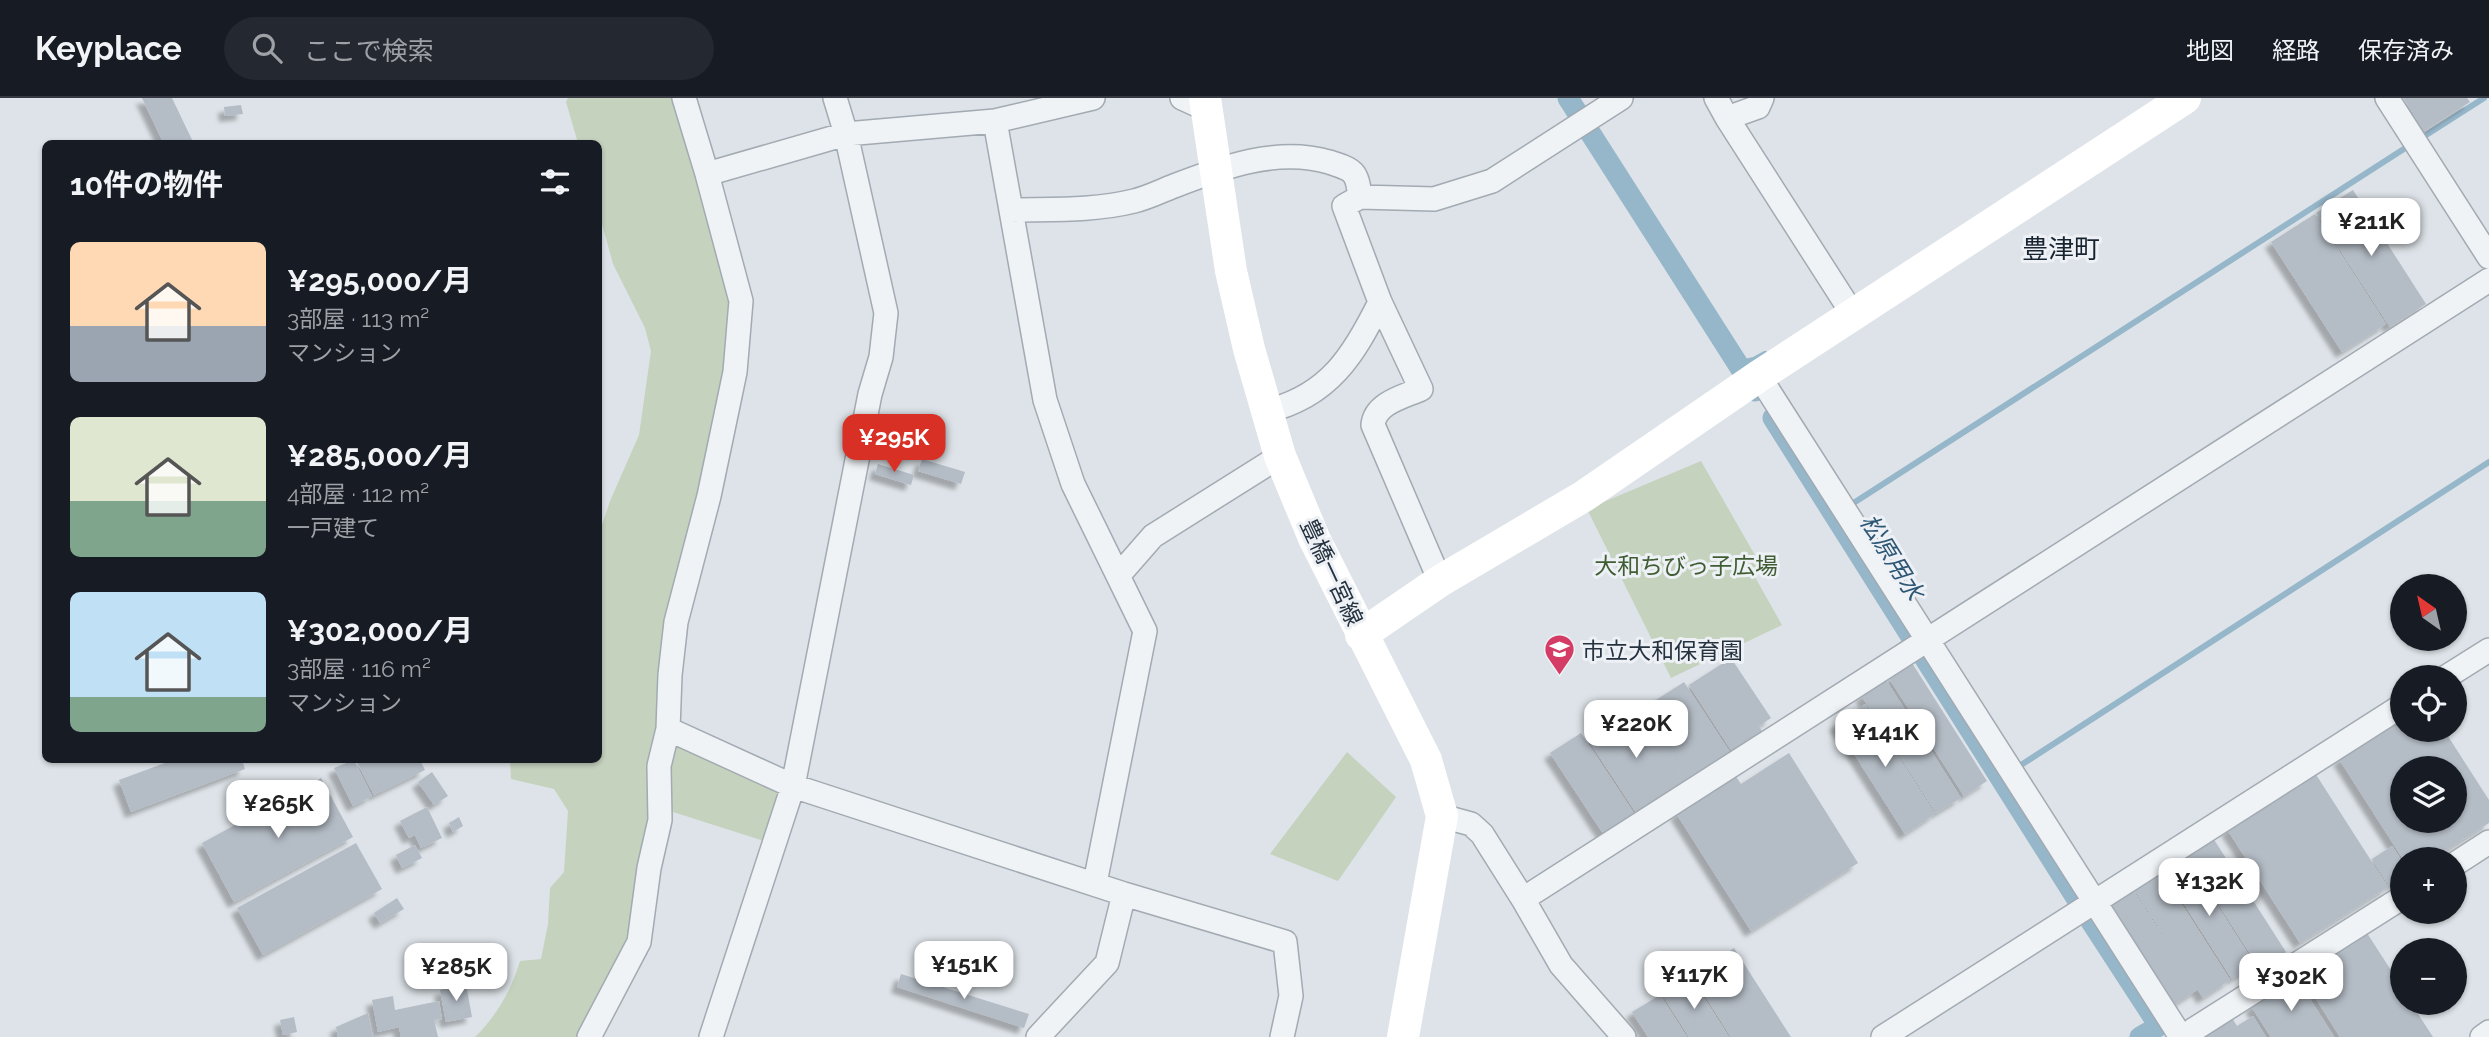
<!DOCTYPE html>
<html lang="ja">
<meta charset="utf-8">
<style>
:root{--surface:#171b24;--page:#242831;--text:#f1f3f6;--muted:#9ea1a6;--line:#363941;--accent:#d93025}
body{margin:0;font-family:Raleway,"Noto Sans JP",sans-serif;background:var(--page);color:var(--text);height:100vh;display:flex;flex-direction:column;font-size:26px;white-space:nowrap}
*{box-sizing:border-box;margin:0}
p{font-size:23px;color:var(--muted)}
.icon{flex:none;width:38px;height:38px;fill:none;stroke:currentColor;stroke-width:2;stroke-linecap:round;stroke-linejoin:round}
.map{position:relative;flex:1;overflow:hidden}
.details{position:absolute;left:42px;top:42px;width:560px;height:623px;display:flex;flex-direction:column;background:var(--surface);border-radius:10px;box-shadow:0 2px 5px #0004}
.details>*{flex:none}
.needle{width:46px;rotate:326deg}
.controls{position:absolute;left:2390px;top:476px;display:grid;gap:14px}
.controls a{display:grid;place-items:center;width:77px;height:77px;border-radius:50%;background:var(--surface);box-shadow:0 2px 5px #0004;font-size:35px}
.price{position:absolute;translate:-50% -60px;padding:0 16px;border-radius:14px;background:#fff;color:#222;font-size:23px;line-height:46px;filter:drop-shadow(0 2px 4px #0008)}
.price::after{content:'';position:absolute;left:50%;top:42px;width:21px;height:16px;margin-left:-10px;background:inherit;clip-path:polygon(0 0,100% 0,50% 100%)}
.price.selected{background:var(--accent);color:#fff}
ul{padding:0;list-style:none}
li{display:flex;align-items:center;gap:21px;height:175px;padding:0 28px}
li span{display:grid;place-items:center;flex:none;width:196px;height:140px;border-radius:10px;color:#555}
li>.icon{margin-inline-start:auto}
span .icon{width:84px;height:84px;fill:#fffc;stroke-width:1}
li b{font-size:30px}
h2{display:flex;justify-content:space-between;align-items:center;height:84px;padding:0 28px;font-size:30px}
header{display:flex;align-items:center;gap:42px;box-sizing:border-box;height:98px;padding:0 35px;background:var(--surface);border-bottom:2px solid var(--line)}
header strong{font-size:33px}
nav{display:flex;gap:38px;margin-inline-start:auto;font-size:24px}
.search{width:490px;height:63px;background:var(--page);display:flex;align-items:center;gap:18px;box-sizing:border-box;padding:0 24px;border-radius:38px;color:var(--muted);font-size:26px}
.map>svg:first-child{display:block}
.green{fill:#c5d2be}
.lines{fill:none;stroke-linecap:round;stroke-linejoin:round}
.stream{stroke:#96b6ca;stroke-width:6}
.canal{stroke:#96b6ca;stroke-width:21}
.building{fill:#b4bcc5;fill-rule:evenodd;filter:url(#shadow)}
.street-casing{stroke:#a2aab2;stroke-width:26}
.street{stroke:#f0f3f6;stroke-width:23}
.secondary{stroke:#fff;stroke-width:32}
.labels{text-anchor:middle;dominant-baseline:central;stroke-width:6;stroke-linejoin:round;paint-order:stroke}
.park-label{font-size:23px;fill:#3f5c32;stroke:#edf1f5}
.street-label{font-size:23px;fill:#26323f;stroke:#edf1f5}
.poi-label{font-size:23px;fill:#26323f;stroke:#edf1f5;text-anchor:start}
.water-label{font-size:24px;font-style:italic;fill:#2e5775;stroke:#edf1f5}
.quarter-label{font-size:26px;fill:#182330;stroke:#edf1f5}
</style>
<header>
<strong>Keyplace</strong>
<div class="search"><svg class="icon" aria-label="search" viewBox="0 0 24 24"><circle cx="10" cy="10" r="6"/><path d="M15 15l6 6"/></svg>ここで検索</div>
<nav><a>地図</a><a>経路</a><a>保存済み</a></nav>
</header>
<div class="map">
<svg width="2489" height="939" viewBox="0 0 2489 939">
<defs>
<filter id="shadow"><feDropShadow dx="-6" dy="6" stdDeviation="2" flood-color="#0004"/></filter>
</defs>
<rect width="100%" height="100%" fill="#dde3e8"/>
<path class="green" d="M568,0H675L732,195L729,272L653,702L634,827L624,853L580,939H475C496,919 512,891 520,863L541,861L548,826L550,790L564,774L568,713L554,691L511,681L510,662H598L599,436L610,403L639,337L651,253L645,230L613,166L599,115L598,46L578,45L566,4Z
M1701,363L1760,466L1751,472L1782,527L1671,580L1587,411Z
M675,647L782,694L767,744L670,713L666,662Z
M1347,654L1396,699L1338,783L1270,756Z"/>
<g class="lines">
<path class="stream" d="M2423,39L2484,0
M1736,266L1754,262L1765,256
M1852,406L2410,47
M2021,667L2489,364"/>
<path class="canal" d="M1568,0L1755,293
M1773,320L2090,822L2159,928L2140,939"/>
</g>
<path class="building" d="M142,0H172L194,46H164Z
M2403,0H2467L2470,4L2424,33Z
M241,7L243,16L225,18L224,9Z
M2353,92L2426,206L2390,229L2316,115Z
M2315,116L2386,226L2342,254L2271,144Z
M922,361L965,374L961,386L918,373Z
M878,366L914,377L911,387L875,376Z
M1731,560L1771,620L1759,628L1763,635L1733,655L1689,587Z
M1912,565L1987,683L1964,698L1889,580Z
M1886,582L1961,700L1936,715L1861,597Z
M1684,584L1731,656L1686,685L1639,613Z
M1865,606L1935,716L1905,736L1835,626Z
M1635,609L1685,685L1637,716L1587,640Z
M2403,620V632H2444L2489,702V725L2432,761H2403L2339,661ZM2403,670H2455V723H2403Z
M1581,635L1635,717L1604,737L1550,655Z
M1789,655L1858,765L1751,833L1676,715L1735,677L1741,686Z
M173,662H242L245,671L131,714L119,682Z
M354,662L372,698L353,708L334,670Z
M356,662H420L425,672L374,697Z
M432,674L448,698L434,707L418,684Z
M2315,675L2388,789L2300,845L2227,731Z
M321,680L353,739L234,804L202,745Z
M427,709L442,740L421,750L415,737L409,740L400,723Z
M459,719L463,728L453,734L449,725Z
M2213,740L2286,854L2260,871L2187,757Z
M356,745L382,791L263,857L237,810Z
M415,747L422,760L402,770L396,757Z
M2392,748L2403,765V779L2389,788L2372,761Z
M2186,758L2255,867L2232,881L2163,773Z
M2161,774L2230,882L2203,900L2134,791Z
M2133,792L2197,892L2175,906L2111,806Z
M397,800L404,811L380,825L374,815Z
M2367,835L2403,891V905H2411L2433,939H2340L2301,877Z
M1734,850L1791,939H1731L1692,877Z
M901,876L1029,916L1024,930L897,889Z
M1690,878L1729,939H1689L1662,896Z
M2296,879L2334,939H2271L2251,908Z
M466,886L472,919L446,924L440,892Z
M1660,897L1687,939H1648L1632,914Z
M393,898L395,912L439,903L442,921L434,922L438,939H401L399,929L378,934L372,902Z
M368,915L373,939H338L336,929Z
M2253,918L2266,939H2203L2232,920L2237,928Z
M294,919L297,934L283,937L280,922Z"/>
<g class="lines">
<defs>
<path id="street" d="M1182,0L1206,11
M1716,0L1727,20L1854,218
M2387,0L2489,159
M1727,20L1758,9L1762,0
M995,23L1045,302L1073,386L1145,533L1095,785
M707,76L846,36L995,23L1093,0
M1360,99L1344,108L1380,204L1421,291C1403,299 1375,305 1373,327L1440,483
M1011,112C1052,111 1094,113 1134,103C1147,100 1161,93 1174,88C1223,69 1277,49 1329,64C1354,72 1357,73 1360,99L1434,101L1492,83L1621,0
M1759,278L2181,939
M1267,313C1329,298 1354,257 1380,204
M1118,478L1153,438L1280,358
M2446,579L2489,552
M668,631L793,688L1124,796L1285,844L1291,898L1282,939
M1442,718L1471,726L1482,736L1523,801L1561,867L1624,939
M2455,766L2489,744
M1523,801L2489,182
M589,939L639,844L649,770L660,722L659,668L668,631L670,577L676,524L709,398L735,274L741,203L707,76L684,0
M711,939L793,688L870,296L881,259L886,215L846,36L835,0
M1038,939L1107,865L1124,796
M1883,939L2403,607
M2190,939L2193,932L2403,799
M2482,939L2489,934"/>
</defs>
<use href="#street" class="street-casing"/>
<use href="#street" class="street"/>
<path class="secondary" d="M1205,0L1231,173L1249,251L1280,358L1314,440L1426,662L1442,718L1403,939
M1361,537L1440,483L1584,398L1759,278L2185,0"/>
</g>
<defs>
<symbol id="school-pin" viewBox="-11 -11 22 30"><path d="M0 17L-7.5 6A9.5 9.5 0 1 1 7.5 6Z" fill="#d43b65" stroke="#edf1f5"/><path d="M0-5L7-2L0 1L-7-2ZM-4 1L0 2.5L4 1V4Q0 6-4 4Z" fill="#fff"/></symbol>
</defs>
<g fill-rule="evenodd">
<use href="#school-pin" x="1542" y="534" width="35" height="47"/>
</g>
<g class="labels">
<g class="park-label">
<text x="1686" y="467">大和ちびっ子広場</text>
</g>
<g class="street-label">
<text transform="translate(1332 474) rotate(65)">豊橋一宮線</text>
</g>
<g class="poi-label">
<text x="1582" y="552">市立大和保育園</text>
</g>
<g class="water-label">
<text transform="translate(1892 459) rotate(58)">松原用水</text>
</g>
<g class="quarter-label">
<text x="2061" y="151">豊津町</text>
</g>
</g>
</svg>
<div class="controls">
<a><svg class="needle" viewBox="-14 -14 28 28"><path d="M0-13l5 13h-10z" fill="#e53935"/><path d="M0 13l5-13h-10z" fill="#9ea1a6"/></svg></a>
<a><svg class="icon" aria-label="locate" viewBox="0 0 24 24"><circle cx="12" cy="12" r="6"/><path d="M12 2v4M12 18v4M2 12h4M18 12h4"/></svg></a>
<a><svg class="icon" aria-label="layers" viewBox="0 0 24 24"><path d="M12 4l9 5-9 5-9-5zM3 14l9 5 9-5"/></svg></a>
<a>+</a>
<a>−</a>
</div>
<b class="price" style="left:2371px;top:160px">¥211K</b>
<b class="price selected" style="left:894px;top:376px">¥295K</b>
<b class="price" style="left:1636px;top:662px">¥220K</b>
<b class="price" style="left:1885px;top:671px">¥141K</b>
<b class="price" style="left:278px;top:742px">¥265K</b>
<b class="price" style="left:2209px;top:820px">¥132K</b>
<b class="price" style="left:964px;top:903px">¥151K</b>
<b class="price" style="left:456px;top:905px">¥285K</b>
<b class="price" style="left:1694px;top:913px">¥117K</b>
<b class="price" style="left:2291px;top:915px">¥302K</b>
<section class="details">
<h2>10件の物件<svg class="icon" aria-label="filters" viewBox="0 0 24 24"><path d="M4 7h16M4 17h16"/><circle cx="9" cy="7" r="2"/><circle cx="15" cy="17" r="2"/></svg></h2>
<ul>
<li><span style="background:linear-gradient(#ffd9b3 60%,#9aa5b1 0)"><svg class="icon" aria-label="home" viewBox="0 0 24 24"><path d="M3 11l9-7 9 7M6 9v11h12V9"/></svg></span><div><b>¥295,000/月</b><p>3部屋 · 113 m²</p><p>マンション</p></div></li>
<li><span style="background:linear-gradient(#dfe7d0 60%,#7fa58c 0)"><svg class="icon" aria-label="home" viewBox="0 0 24 24"><path d="M3 11l9-7 9 7M6 9v11h12V9"/></svg></span><div><b>¥285,000/月</b><p>4部屋 · 112 m²</p><p>一戸建て</p></div></li>
<li><span style="background:linear-gradient(#bfe0f5 75%,#7fa58c 0)"><svg class="icon" aria-label="home" viewBox="0 0 24 24"><path d="M3 11l9-7 9 7M6 9v11h12V9"/></svg></span><div><b>¥302,000/月</b><p>3部屋 · 116 m²</p><p>マンション</p></div></li>
</ul>
</section>
</div>
